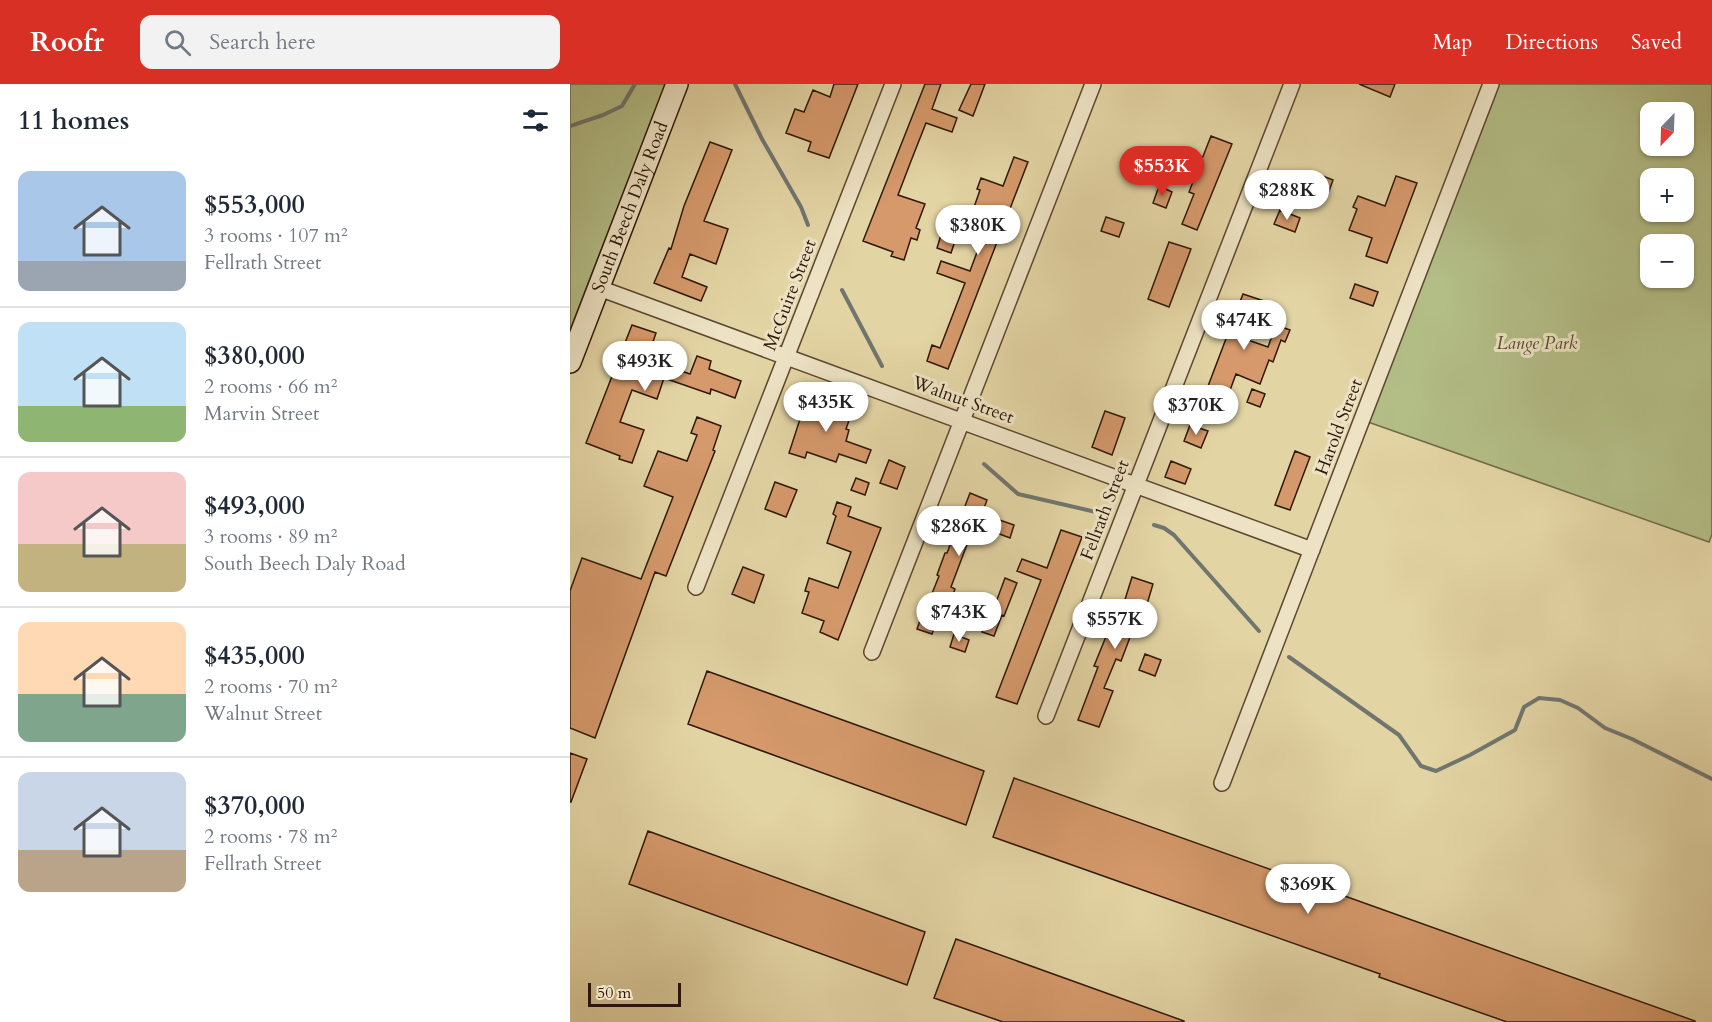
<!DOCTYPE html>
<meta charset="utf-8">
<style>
:root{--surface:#fff;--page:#f2f2f3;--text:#1f2937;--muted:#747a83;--line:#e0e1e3;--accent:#d93025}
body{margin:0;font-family:Cardo,serif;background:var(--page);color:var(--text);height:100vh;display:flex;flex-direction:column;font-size:22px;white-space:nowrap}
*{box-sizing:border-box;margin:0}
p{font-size:20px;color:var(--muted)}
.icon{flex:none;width:33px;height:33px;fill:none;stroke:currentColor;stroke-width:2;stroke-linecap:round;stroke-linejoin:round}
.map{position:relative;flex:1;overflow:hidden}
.drawer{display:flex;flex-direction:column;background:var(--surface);width:570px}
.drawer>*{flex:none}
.needle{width:39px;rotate:203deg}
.fabs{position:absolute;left:1070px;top:18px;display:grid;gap:12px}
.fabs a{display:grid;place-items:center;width:54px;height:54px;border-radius:12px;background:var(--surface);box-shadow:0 2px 4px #0004;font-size:30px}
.scale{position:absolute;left:18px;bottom:15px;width:93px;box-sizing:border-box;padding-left:6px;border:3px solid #2f180a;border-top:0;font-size:16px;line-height:21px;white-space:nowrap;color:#2f180a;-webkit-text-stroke:4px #ede3c4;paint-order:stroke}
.price{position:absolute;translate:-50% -51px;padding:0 14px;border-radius:21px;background:#fff;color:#222;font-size:20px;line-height:39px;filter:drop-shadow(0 2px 3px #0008)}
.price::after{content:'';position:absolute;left:50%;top:36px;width:18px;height:14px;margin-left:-9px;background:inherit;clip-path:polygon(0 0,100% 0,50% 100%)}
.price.on{background:var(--accent);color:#fff}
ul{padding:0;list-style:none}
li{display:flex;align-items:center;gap:18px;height:150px;padding:0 18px}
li+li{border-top:2px solid var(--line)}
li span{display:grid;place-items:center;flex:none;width:168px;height:120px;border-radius:12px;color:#555}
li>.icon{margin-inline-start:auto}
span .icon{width:72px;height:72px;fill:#fffc;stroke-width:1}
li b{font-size:26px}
h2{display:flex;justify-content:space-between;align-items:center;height:72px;padding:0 18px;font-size:26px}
header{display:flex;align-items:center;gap:36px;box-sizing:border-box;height:84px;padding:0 30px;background:var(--accent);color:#fff}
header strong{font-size:28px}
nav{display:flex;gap:33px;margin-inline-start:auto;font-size:21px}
.search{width:420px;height:54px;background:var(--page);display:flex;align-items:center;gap:15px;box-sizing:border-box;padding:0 21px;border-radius:12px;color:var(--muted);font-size:22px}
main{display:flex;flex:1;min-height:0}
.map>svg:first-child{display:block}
.green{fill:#b3bd86;stroke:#716a48;stroke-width:1.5;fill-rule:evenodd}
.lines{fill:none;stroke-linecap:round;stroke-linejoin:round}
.stream{stroke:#70766f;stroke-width:4}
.building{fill:#d5996b;stroke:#2f180a;stroke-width:1.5}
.street-casing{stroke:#5c4730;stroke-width:18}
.secondary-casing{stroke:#2f180a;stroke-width:24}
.street{stroke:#ede3c4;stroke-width:15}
.secondary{stroke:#ede3c4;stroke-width:21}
.labels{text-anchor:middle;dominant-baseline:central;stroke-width:6;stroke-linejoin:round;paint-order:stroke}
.street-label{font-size:18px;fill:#2f180a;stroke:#ede3c4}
.park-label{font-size:18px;font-style:italic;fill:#574a2f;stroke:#ede3c4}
</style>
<header>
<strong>Roofr</strong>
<div class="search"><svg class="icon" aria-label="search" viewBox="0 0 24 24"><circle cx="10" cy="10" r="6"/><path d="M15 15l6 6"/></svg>Search here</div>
<nav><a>Map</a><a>Directions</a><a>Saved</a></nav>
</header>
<main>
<section class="drawer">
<h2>11 homes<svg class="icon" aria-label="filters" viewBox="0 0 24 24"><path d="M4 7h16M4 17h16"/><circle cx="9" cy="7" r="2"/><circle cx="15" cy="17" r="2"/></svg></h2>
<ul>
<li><span style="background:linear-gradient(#a9c7e8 75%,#9aa5b1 0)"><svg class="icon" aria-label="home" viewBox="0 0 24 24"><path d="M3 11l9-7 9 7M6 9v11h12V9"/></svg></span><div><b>$553,000</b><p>3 rooms · 107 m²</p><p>Fellrath Street</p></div></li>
<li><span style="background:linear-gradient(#bfe0f5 70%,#8fb573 0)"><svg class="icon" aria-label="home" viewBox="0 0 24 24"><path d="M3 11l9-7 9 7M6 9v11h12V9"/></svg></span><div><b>$380,000</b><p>2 rooms · 66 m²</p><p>Marvin Street</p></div></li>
<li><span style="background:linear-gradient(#f6c9c9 60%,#c2b280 0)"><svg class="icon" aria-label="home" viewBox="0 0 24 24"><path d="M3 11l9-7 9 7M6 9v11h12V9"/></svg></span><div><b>$493,000</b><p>3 rooms · 89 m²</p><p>South Beech Daly Road</p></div></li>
<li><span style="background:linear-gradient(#ffd9b3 60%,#7fa58c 0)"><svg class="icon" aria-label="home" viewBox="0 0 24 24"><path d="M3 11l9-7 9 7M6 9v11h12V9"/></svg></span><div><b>$435,000</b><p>2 rooms · 70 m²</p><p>Walnut Street</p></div></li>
<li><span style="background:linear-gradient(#c9d6e8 65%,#b9a48a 0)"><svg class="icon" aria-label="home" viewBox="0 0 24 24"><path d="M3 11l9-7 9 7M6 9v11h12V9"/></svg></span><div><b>$370,000</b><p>2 rooms · 78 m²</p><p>Fellrath Street</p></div></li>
</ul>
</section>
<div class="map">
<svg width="1142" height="938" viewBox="0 0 1142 938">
<rect width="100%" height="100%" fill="#e3d4a4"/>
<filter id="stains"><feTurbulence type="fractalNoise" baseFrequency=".00333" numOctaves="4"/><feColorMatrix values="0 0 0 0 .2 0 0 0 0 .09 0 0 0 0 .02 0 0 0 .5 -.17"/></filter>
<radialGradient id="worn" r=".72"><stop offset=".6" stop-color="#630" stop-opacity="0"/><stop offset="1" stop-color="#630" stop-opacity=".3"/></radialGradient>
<path class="green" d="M0,0H96L0,246Z
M926,0H1142V450L1139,458L798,338ZM1080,28H1113V62H1080ZM1080,94H1113V128H1080ZM1080,160H1113V194H1080Z"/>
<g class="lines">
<path class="stream" d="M165,0L192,55L231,123L238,141
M0,42L33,31L52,22L65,0
M272,206L312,282
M414,380L448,410L526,428
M584,441L594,444L604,451L689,547
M719,573L829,651L851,682L866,687L900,671L945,646L954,623L969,614L990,616L1008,624L1035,644L1062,655L1142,695"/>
</g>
<path class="building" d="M264,0H288L259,74L238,67L241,58L216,49L225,25L234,28L243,6L260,13Z
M355,0H371L362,25L387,34L382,48L356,39L341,77L328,111L355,120L346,144L350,146L347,156L341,154L334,176L321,172L323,168L293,157Z
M401,0H415L403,32L389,26Z
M789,0H825L820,13Z
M641,52L662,60L627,146L612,140L624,110L619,108Z
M140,58L162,66L134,137L158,145L146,180L120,170L112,193L137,203L131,217L84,199L99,164L101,165L114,122Z
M444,73L458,78L378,285L357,277L362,261L370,264L395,199L367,189L371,177L400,187L419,136L402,129L410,106L407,105L411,94L433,102Z
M750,91L763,96L758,110L745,105Z
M826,92L847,99L817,179L796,172L802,154L779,146L787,125L783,123L788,112L815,122Z
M589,102L602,108L596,124L583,119Z
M710,126L730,134L725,148L704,140Z
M382,132L395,137L391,149L388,148L381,169L367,164L371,151L374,152Z
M536,133L554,139L549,153L531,147Z
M599,158L621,165L599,223L578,215Z
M785,200L808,208L803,222L780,214Z
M673,210L694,217L678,256L698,263L706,241L720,246L715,258L711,256L703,278L699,276L690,300L666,290L656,317L635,310Z
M62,241L86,249L77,275L120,290L127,272L141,277L139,285L171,297L165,314L141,305L140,310L94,294L87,315L62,306L50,338L74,346L62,379L49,375L50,372L16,359Z
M682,305L695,310L690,323L677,318Z
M241,312L282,328L276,345L279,346L276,357L301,366L296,379L269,370L266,378L237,368L235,374L219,369L231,332L233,333Z
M535,327L555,334L542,371L522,363Z
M127,333L151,342L143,366L145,367L96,492L85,488L25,654L0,644V507L12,474L71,495L103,413L74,402L88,367L117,377L127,351L121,349Z
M620,341L638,347L631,364L614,357Z
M725,367L740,373L720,426L705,421Z
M319,376L335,383L327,405L310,399Z
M601,377L621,385L615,400L595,393Z
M286,394L299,399L295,411L281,406Z
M205,398L227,406L216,433L195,425Z
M400,409L417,416L412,430L444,441L440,454L411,443L404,460L398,458L381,503L385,505L378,524L372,522L362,550L347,545L359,511L361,512L369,492L367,491L375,469H377Z
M267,418L281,423L278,432L311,444L268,556L250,548L254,537L232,529L239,508L235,507L239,494L268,504L281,468L257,459L266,432L263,430Z
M491,446L512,453L447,620L426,613L471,496L447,487L452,475L477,484Z
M173,483L194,491L184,519L162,510Z
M562,493L583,500L572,537L567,535L551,577L546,575L534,604L543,607L529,643L508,636L528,583L524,582L544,533L549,535Z
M435,494L447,499L434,532L432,531L424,552L412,548L416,536L419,537Z
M384,550L399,556L395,568L380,563Z
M575,570L591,576L585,592L569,586Z
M137,587L414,687L396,741L118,640Z
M0,669L17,675L1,718H0Z
M444,694L1125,937V938H937L809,893L810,890L423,753Z
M78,747L355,848L337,901L59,800Z
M386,855L614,937V938H433L364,914Z"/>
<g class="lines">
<defs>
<path id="street" d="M29,204L742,466
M126,503L323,0
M302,568L523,0
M476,632L722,0
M652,699L921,0"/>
<g id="secondary">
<path id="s1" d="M0,278L107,0"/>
</g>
</defs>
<use href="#street" class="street-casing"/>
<use href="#secondary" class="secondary-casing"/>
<use href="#street" class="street"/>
<use href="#secondary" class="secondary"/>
</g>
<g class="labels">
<g class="street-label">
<text stroke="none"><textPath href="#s1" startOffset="166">South Beech Daly Road</textPath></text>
<text transform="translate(220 211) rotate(-69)">McGuire Street</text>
<text transform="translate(393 316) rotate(20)">Walnut Street</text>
<text transform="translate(769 343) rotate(-69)">Harold Street</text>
<text transform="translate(535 426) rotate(-69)">Fellrath Street</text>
</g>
<g class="park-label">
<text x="967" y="259">Lange Park</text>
</g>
</g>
<rect width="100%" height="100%" filter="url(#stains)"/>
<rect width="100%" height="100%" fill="url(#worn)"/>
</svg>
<div class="fabs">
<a><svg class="needle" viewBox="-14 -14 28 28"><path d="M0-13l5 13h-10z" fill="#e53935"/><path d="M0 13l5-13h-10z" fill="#747a83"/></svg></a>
<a>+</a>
<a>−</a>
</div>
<div class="scale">50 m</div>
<b class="price on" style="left:592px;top:113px">$553K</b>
<b class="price" style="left:717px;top:137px">$288K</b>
<b class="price" style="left:408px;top:172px">$380K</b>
<b class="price" style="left:674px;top:267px">$474K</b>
<b class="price" style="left:75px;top:308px">$493K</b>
<b class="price" style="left:256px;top:349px">$435K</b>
<b class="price" style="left:626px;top:352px">$370K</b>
<b class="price" style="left:389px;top:473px">$286K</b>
<b class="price" style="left:389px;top:559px">$743K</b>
<b class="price" style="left:545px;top:566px">$557K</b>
<b class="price" style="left:738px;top:831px">$369K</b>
</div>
</main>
